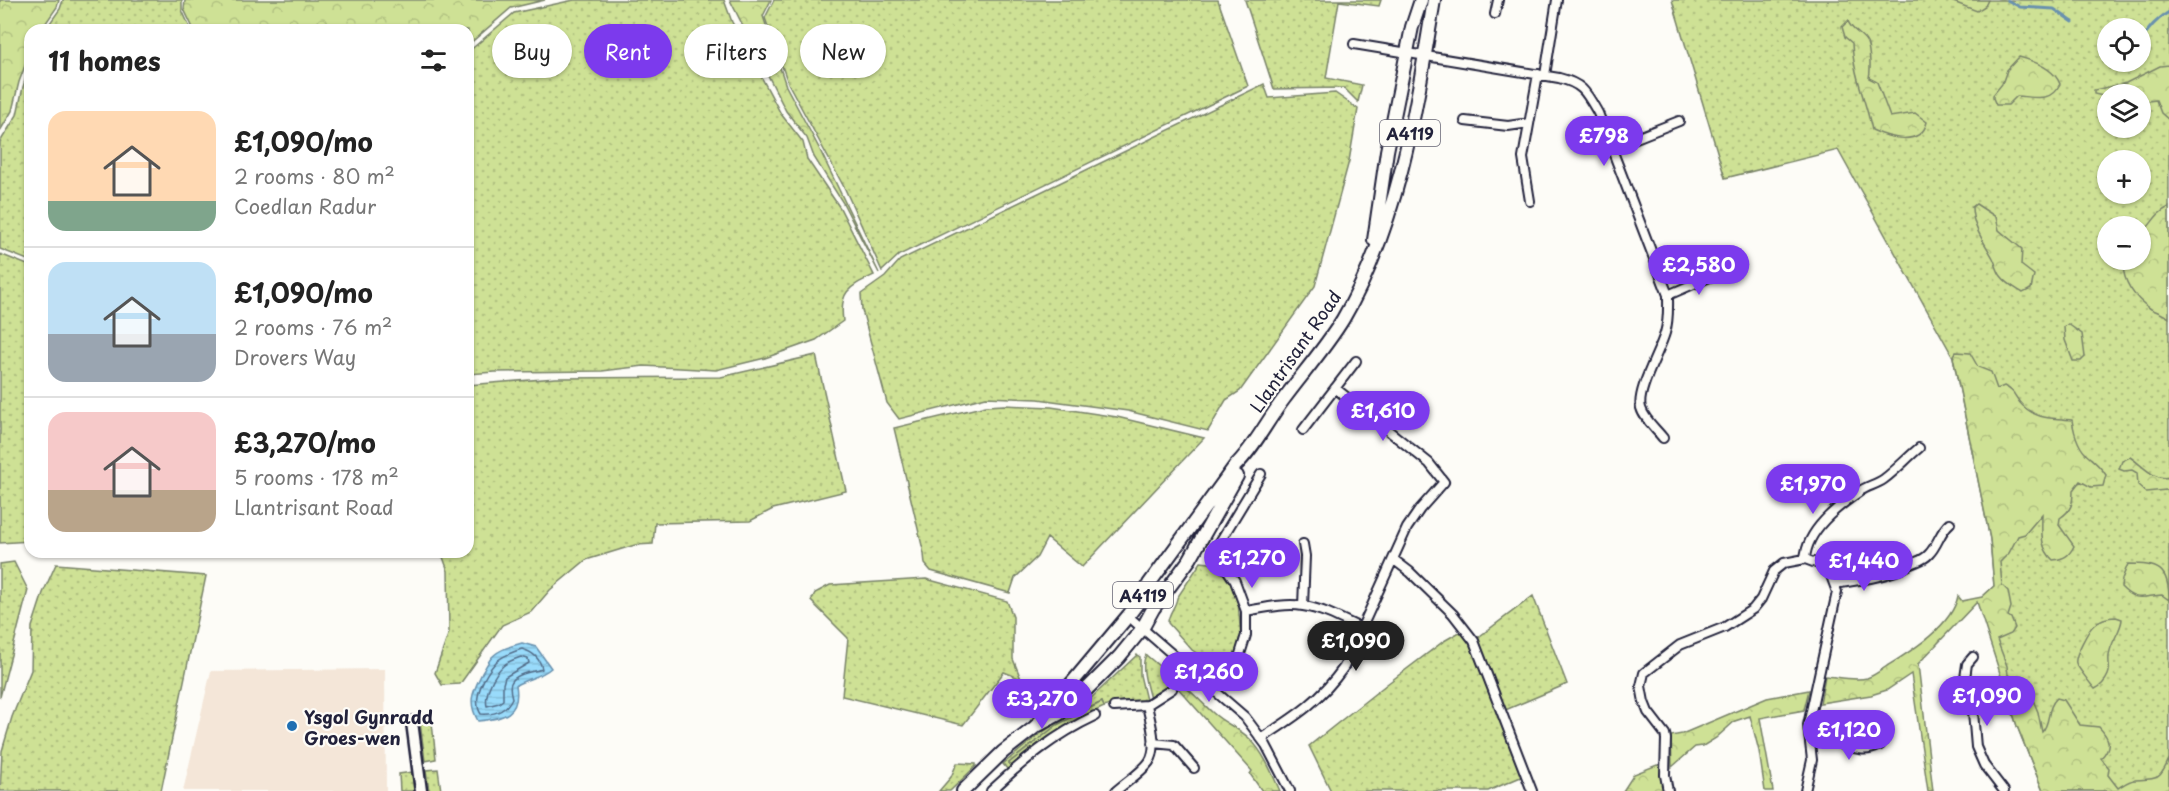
<!DOCTYPE html>
<meta charset="utf-8">
<style>
:root{--surface:#fff;--page:#f6f6f6;--text:#222;--muted:#767676;--line:#e0e0e0;--accent:#7c3aed}
body{margin:0;font-family:"Playpen Sans",sans-serif;background:var(--page);color:var(--text);height:100vh;display:flex;flex-direction:column;font-size:22px;white-space:nowrap}
*{box-sizing:border-box;margin:0}
p{font-size:20px;color:var(--muted)}
.icon{flex:none;width:33px;height:33px;fill:none;stroke:currentColor;stroke-width:2;stroke-linecap:round;stroke-linejoin:round}
.map{position:relative;flex:1;overflow:hidden}
.panel{position:absolute;left:24px;top:24px;width:450px;height:534px;display:flex;flex-direction:column;background:var(--surface);border-radius:18px;box-shadow:0 2px 4px #0004}
.panel>*{flex:none}
.guide{position:absolute;left:492px;top:24px;width:570px;height:54px;display:flex;gap:12px}
.controls{position:absolute;left:2097px;top:18px;display:grid;gap:12px}
.controls a{display:grid;place-items:center;width:54px;height:54px;border-radius:50%;background:var(--surface);box-shadow:0 2px 4px #0004;font-size:30px}
.price{position:absolute;translate:-50% -51px;padding:0 14px;border-radius:21px;background:var(--accent);color:#fff;font-size:20px;line-height:39px;filter:drop-shadow(0 2px 3px #0008)}
.price::after{content:'';position:absolute;left:50%;top:36px;width:18px;height:14px;margin-left:-9px;background:inherit;clip-path:polygon(0 0,100% 0,50% 100%)}
.price.current{background:#222;color:#fff}
ul{padding:0;list-style:none}
li{display:flex;align-items:center;gap:18px;height:150px;padding:0 24px}
li+li{border-top:2px solid var(--line)}
li span{display:grid;place-items:center;flex:none;width:168px;height:120px;border-radius:18px;color:#555}
li>.icon{margin-inline-start:auto}
span .icon{width:72px;height:72px;fill:#fffc;stroke-width:1}
li b{font-size:26px}
h2{display:flex;justify-content:space-between;align-items:center;height:72px;padding:0 24px;font-size:26px}
.pill{padding:0 21px;border-radius:27px;background:var(--surface);box-shadow:0 2px 4px #0004;font-size:21px;line-height:54px}
.pill.current{background:var(--accent);color:#fff}
.map>svg:first-child{display:block}
.built{fill:#f4e6d8}
.grass{fill:url(#grass-dots);stroke:#788268;stroke-width:1.5;fill-rule:evenodd}
.forest{fill:url(#forest-crowns);stroke:#788268;stroke-width:1.5}
.water{fill:url(#water-rules);stroke:#6991ae;stroke-width:1.5}
.lines{fill:none;stroke-linecap:round;stroke-linejoin:round}
.shore{stroke:#526c88;stroke-width:1.5}
.stream{stroke:#6991ae;stroke-width:3}
.street-casing{stroke:#22223b;stroke-width:12}
.secondary-casing{stroke:#22223b;stroke-width:15}
.primary-casing{stroke:#22223b;stroke-width:16}
.street{stroke:#fdfcf7;stroke-width:8}
.secondary{stroke:#fdfcf7;stroke-width:10}
.primary{stroke:#fdfcf7;stroke-width:12}
.poi-dot{fill:#1f6fb2;stroke:#fdfcf7;stroke-width:2}
.labels{text-anchor:middle;dominant-baseline:central;stroke-width:4.5;stroke-linejoin:round;paint-order:stroke}
.shield{fill:#fdfcf7;stroke:#646373;stroke-width:1.5}
.shield-label{font-size:16px;font-weight:bold;fill:#22223b}
.street-label{font-size:18px;fill:#22223b;stroke:#fdfcf7}
.poi-label{font-size:18px;font-weight:bold;fill:#22223b;stroke:#fdfcf7;text-anchor:start}
</style>
<div class="map">
<svg width="2169" height="791" viewBox="0 0 2169 791">
<defs>
<pattern id="grass-dots" width="8" height="8" patternUnits="userSpaceOnUse" patternTransform="scale(1.5)"><rect width="8" height="8" fill="#cee195"/><path d="M2 2h.1M6 6h.1" fill="none" stroke="#b1c181" stroke-width="1.8" stroke-linecap="round"/></pattern>
<pattern id="forest-crowns" width="20" height="18" patternUnits="userSpaceOnUse" patternTransform="scale(1.5)"><rect width="20" height="18" fill="#cee195"/><path d="M2 6a3 3 0 1 1 6 0M12 15a3 3 0 1 1 6 0" fill="none" stroke="#b1c181"/></pattern>
<pattern id="water-rules" width="6" height="5" patternUnits="userSpaceOnUse" patternTransform="scale(1.5)"><rect width="6" height="5" fill="#99dbfb"/><path d="M0 2.5h6" fill="none" stroke="#84bcd8"/></pattern>
</defs>
<rect width="100%" height="100%" fill="#fdfcf7"/>
<filter id="ink" filterUnits="userSpaceOnUse"><feTurbulence type="fractalNoise" baseFrequency=".0167" numOctaves="2"/><feDisplacementMap in="SourceGraphic" scale="12" xChannelSelector="R" yChannelSelector="G"/><feConvolveMatrix kernelMatrix="1 2 1 2 8 2 1 2 1" color-interpolation-filters="sRGB"/></filter>
<g filter="url(#ink)">
<path class="built" d="M385,669L386,791H183L211,671Z"/>
<path class="grass" d="M63,0H182V10L191,30H45L60,9Z
M574,0H724L732,22L781,114L803,142L807,159L840,208L874,275C849,287 839,291 843,321L816,340L765,358L716,370L644,366L602,371L495,372L468,374V52L514,13Z
M774,0H1218L1248,86L899,255L882,271L845,189L788,83L765,18Z
M1245,0H1381L1379,6L1339,1L1326,78L1362,85L1358,102L1344,88L1274,89Z
M1672,0H2169V791H2043L2017,726L1978,601L1994,586L1990,539L1953,357L1838,150L1725,178ZM2108,28H2140V62H2108ZM2108,94H2140V128H2108ZM2108,160H2140V194H2108ZM2108,226H2140V260H2108Z
M30,66V261L0,249V142L17,115L23,87Z
M1264,84L1269,98L1335,93L1358,109L1349,161L1315,286L1240,391L1226,400L1208,431L1128,411L1038,399L986,397L899,419L887,403L862,310L861,294L885,277L900,260Z
M0,254L30,266V541L0,543Z
M816,355L846,491L773,509L750,521L655,523L653,544L635,545L586,560L550,590L531,612L502,625L460,684L442,685L435,673L449,632L448,571L443,557L427,552H468V385L556,378L721,377Z
M1004,405L1051,407L1117,417L1204,438L1082,567L1047,538L1037,557L1015,578L1010,593L931,571L925,564L924,554L894,428L986,406Z
M14,562L28,590L0,697V564Z
M1201,562L1217,564L1228,578L1238,601L1241,639L1228,674L1192,650L1168,623C1168,613 1176,607 1177,598Z
M56,564L206,576L161,791H0L2,751L12,717L31,670L32,627L43,593Z
M926,579L1007,601L1013,617V659L1021,679L1004,672L963,725L842,696L848,638L811,601L815,593L830,585Z
M1533,596L1567,684L1503,711L1476,639Z
M1463,630L1471,643L1523,776L1488,791H1331L1309,746L1387,684L1444,641Z
M1137,655L1140,657V675L1146,700L1122,701L1104,707L1102,702C1066,717 1038,739 1009,763L1012,767L1008,770L1003,764L1037,736L1086,703Z
M1146,655L1178,682L1177,687L1172,684L1150,699C1147,687 1140,666 1146,655Z
M431,714L436,759L425,761L419,715Z
M957,763L976,764V766L950,791H939L951,777Z
M438,769L441,791H429L426,770Z
M412,772L414,791H400L399,774Z"/>
<path class="forest" d="M0,0H59L57,7L41,30H30V52L19,82L12,111L0,131Z
M185,0H545L511,8L468,45V30H194L184,9Z
M730,0H771L763,16L786,86L819,148L879,273L843,203L814,157L807,138L786,111Z
M1948,0H1988L1985,6L1977,11Z
M1848,21C1851,31 1863,34 1867,43C1870,51 1871,70 1869,78L1877,82L1890,117L1915,113L1927,122C1921,147 1889,138 1872,130C1866,101 1853,74 1852,43L1845,37L1842,27Z
M2019,57C2034,61 2054,68 2060,84C2050,103 2036,97 2017,96L2008,105H1996L1993,98V95L2002,84L2007,70Z
M2169,65V120L2161,113L2156,100L2141,102L2140,94H2108L2107,110L2105,111L2099,109L2098,101L2103,96L2094,94V90L2126,83L2160,66Z
M1976,204L1996,217L1999,230L2022,249L2021,265L2034,275L2031,289L2023,293C2015,288 2007,284 2001,276C1997,271 1996,264 1993,258C1984,242 1972,226 1972,207Z
M2169,207V318C2164,314 2157,312 2151,309C2135,299 2120,279 2124,260H2140L2141,234C2153,224 2154,214 2169,207Z
M2068,324L2082,334L2085,357L2081,361H2073L2065,340L2064,327Z
M1956,352L1970,353L1978,367L1991,372L1997,389L2004,386C2017,392 2014,398 2023,406C2040,421 2052,417 2072,420C2074,433 2078,448 2089,457C2096,463 2100,466 2106,475L2103,486L2091,487L2080,481L2073,490C2073,503 2072,510 2060,518L2059,525L2074,546C2069,556 2064,559 2053,560C2039,547 2042,531 2042,514L2025,534L2018,536L2009,553L2000,562L2002,585L2008,591L2011,607L2008,616L2011,618L2015,628L2011,634L1997,640L2007,666L2008,675L2026,683L2038,712L2042,732C2051,723 2046,708 2057,698L2064,700L2080,725L2099,727C2110,739 2112,746 2101,758L2109,768L2108,775L2118,788C2123,785 2129,780 2135,780C2157,779 2160,781 2169,759V791H2043L2017,726L1977,602L1918,664L1933,791H1928L1911,674L1887,690L1871,695L1820,703L1825,676C1838,677 1855,681 1867,678C1874,676 1881,670 1887,666C1911,651 1952,626 1958,596L1962,601L1982,597L1994,586L1990,539L1953,357Z
M2130,457C2141,464 2155,482 2169,477V493L2166,490L2146,492L2138,485L2137,473L2132,470L2124,471L2119,469L2122,461Z
M2128,564C2158,564 2169,567 2169,600L2162,595C2144,596 2136,603 2121,587L2122,579Z
M2116,617L2122,619C2121,632 2110,642 2109,656C2108,663 2111,669 2108,675C2105,682 2102,686 2095,689C2092,686 2076,665 2076,663C2074,656 2089,629 2094,625C2100,619 2107,617 2116,617Z
M1178,682C1188,687 1203,704 1212,712C1223,723 1239,728 1250,739C1264,753 1272,773 1280,791H1262L1250,774L1252,771L1177,687Z
M1809,690L1804,710L1760,718L1773,791H1765L1759,751L1750,716L1735,721L1716,738L1703,746L1695,747L1672,767L1671,736L1682,734L1767,698Z
M1102,702L1104,707C1070,722 1039,741 1012,767L1009,763L1057,725Z
M1657,765L1660,766L1666,784L1662,791H1623L1634,774Z"/>
<path class="water" d="M522,643L536,647L551,668C541,677 528,678 516,685C521,714 503,719 478,721C467,701 473,692 482,673C485,668 488,662 492,657C500,649 511,646 522,643Z"/>
<g class="lines">
<path class="shore" d="M522,649C532,652 540,658 542,669C533,672 515,673 511,683C509,687 511,694 512,698C506,711 494,715 481,714C471,699 485,674 496,662C503,655 513,652 522,649Z
M521,657L528,659L529,663L505,677L503,684V700L499,703L487,706C484,694 494,674 503,666C508,661 515,659 521,657Z"/>
<path class="stream" d="M2007,0L2020,7L2054,9L2073,22
M2105,32H2108
M2140,41C2149,29 2155,20 2169,12"/>
<defs>
<path id="street" d="M1495,14L1498,0
M1354,44L1559,78C1583,84 1586,92 1598,113L1668,295C1668,308 1669,320 1665,333C1660,351 1636,392 1641,408C1644,419 1656,429 1663,438
M1545,75L1557,0
M1465,121L1508,126L1529,123
M1611,148L1679,121
M1530,201L1523,158L1538,74
M1668,295L1719,273
M1303,430L1356,361
M1261,474L1218,545L1217,555L1235,581L1246,611C1264,608 1285,603 1303,606C1324,609 1343,620 1362,629
M1393,559L1410,572L1453,614L1474,641L1532,791
M1805,559C1807,530 1837,507 1859,492C1866,486 1876,485 1884,479C1896,470 1907,458 1919,448
M1835,584C1860,580 1887,577 1909,565C1916,561 1923,561 1929,554C1938,545 1940,531 1950,523
M1303,606L1305,556L1303,544
M1128,616L1245,717L1266,745L1290,791
M1973,657L1967,664L1965,678L1972,700L1976,747L1984,765L2004,791
M1236,667L1246,635V611
M1114,707L1147,705L1172,689
M1262,738C1296,716 1320,701 1344,667L1407,528L1420,509L1444,482L1429,463L1335,388
M1810,742C1816,742 1823,740 1829,741C1849,744 1861,756 1880,745
M1153,743L1174,745L1194,768
M991,791C1023,761 1054,735 1095,716
M1116,791C1126,782 1141,773 1149,762C1159,748 1150,720 1147,705
M1668,791L1665,775L1666,739L1665,734L1648,712L1644,702L1641,686L1644,673L1680,645L1725,627L1753,609L1761,599L1774,571L1784,563L1805,559L1821,565L1830,573L1837,592L1808,725L1812,760L1805,791"/>
<path id="secondary" d="M412,722L421,791"/>
<path id="primary" d="M1374,240L1387,151L1412,27L1421,0
M1035,727L1128,616L1146,592L1149,584L1235,466C1254,448 1267,421 1283,400C1303,373 1326,347 1343,319C1399,223 1416,109 1434,0
M963,791L1003,752L1035,727L1059,714L1076,700L1119,657L1142,629L1153,609L1190,559L1237,476"/>
</defs>
<use href="#street" class="street-casing"/>
<use href="#secondary" class="secondary-casing"/>
<use href="#primary" class="primary-casing"/>
<use href="#street" class="street"/>
<use href="#secondary" class="secondary"/>
<use href="#primary" class="primary"/>
</g>
</g>
<circle class="poi-dot" cx="292" cy="726" r="6"/>
<g class="labels">
<g class="shield">
<rect x="1380" y="120" width="60" height="26" rx="4.5"/>
<rect x="1113" y="582" width="60" height="26" rx="4.5"/>
</g>
<g class="shield-label">
<text x="1410" y="133">A4119</text>
<text x="1143" y="595">A4119</text>
</g>
<g class="street-label">
<text transform="translate(1295 351) rotate(-55)">Llantrisant Road</text>
</g>
<g class="poi-label">
<text x="304" y="716">Ysgol Gynradd<tspan x="304" dy="21">Groes-wen</tspan></text>
</g>
</g>
</svg>
<div class="controls">
<a><svg class="icon" aria-label="locate" viewBox="0 0 24 24"><circle cx="12" cy="12" r="6"/><path d="M12 2v4M12 18v4M2 12h4M18 12h4"/></svg></a>
<a><svg class="icon" aria-label="layers" viewBox="0 0 24 24"><path d="M12 4l9 5-9 5-9-5zM3 14l9 5 9-5"/></svg></a>
<a>+</a>
<a>−</a>
</div>
<b class="price" style="left:1604px;top:167px">£798</b>
<b class="price" style="left:1699px;top:296px">£2,580</b>
<b class="price" style="left:1383px;top:442px">£1,610</b>
<b class="price" style="left:1813px;top:515px">£1,970</b>
<b class="price" style="left:1252px;top:589px">£1,270</b>
<b class="price" style="left:1864px;top:592px">£1,440</b>
<b class="price current" style="left:1356px;top:672px">£1,090</b>
<b class="price" style="left:1209px;top:703px">£1,260</b>
<b class="price" style="left:1987px;top:727px">£1,090</b>
<b class="price" style="left:1042px;top:730px">£3,270</b>
<b class="price" style="left:1849px;top:761px">£1,120</b>
<div class="guide">
<a class="pill">Buy</a>
<a class="pill current">Rent</a>
<a class="pill">Filters</a>
<a class="pill">New</a>
</div>
<section class="panel">
<h2>11 homes<svg class="icon" aria-label="filters" viewBox="0 0 24 24"><path d="M4 7h16M4 17h16"/><circle cx="9" cy="7" r="2"/><circle cx="15" cy="17" r="2"/></svg></h2>
<ul>
<li><span style="background:linear-gradient(#ffd9b3 75%,#7fa58c 0)"><svg class="icon" aria-label="home" viewBox="0 0 24 24"><path d="M3 11l9-7 9 7M6 9v11h12V9"/></svg></span><div><b>£1,090/mo</b><p>2 rooms · 80 m²</p><p>Coedlan Radur</p></div></li>
<li><span style="background:linear-gradient(#bfe0f5 60%,#9aa5b1 0)"><svg class="icon" aria-label="home" viewBox="0 0 24 24"><path d="M3 11l9-7 9 7M6 9v11h12V9"/></svg></span><div><b>£1,090/mo</b><p>2 rooms · 76 m²</p><p>Drovers Way</p></div></li>
<li><span style="background:linear-gradient(#f6c9c9 65%,#b9a48a 0)"><svg class="icon" aria-label="home" viewBox="0 0 24 24"><path d="M3 11l9-7 9 7M6 9v11h12V9"/></svg></span><div><b>£3,270/mo</b><p>5 rooms · 178 m²</p><p>Llantrisant Road</p></div></li>
</ul>
</section>
</div>
